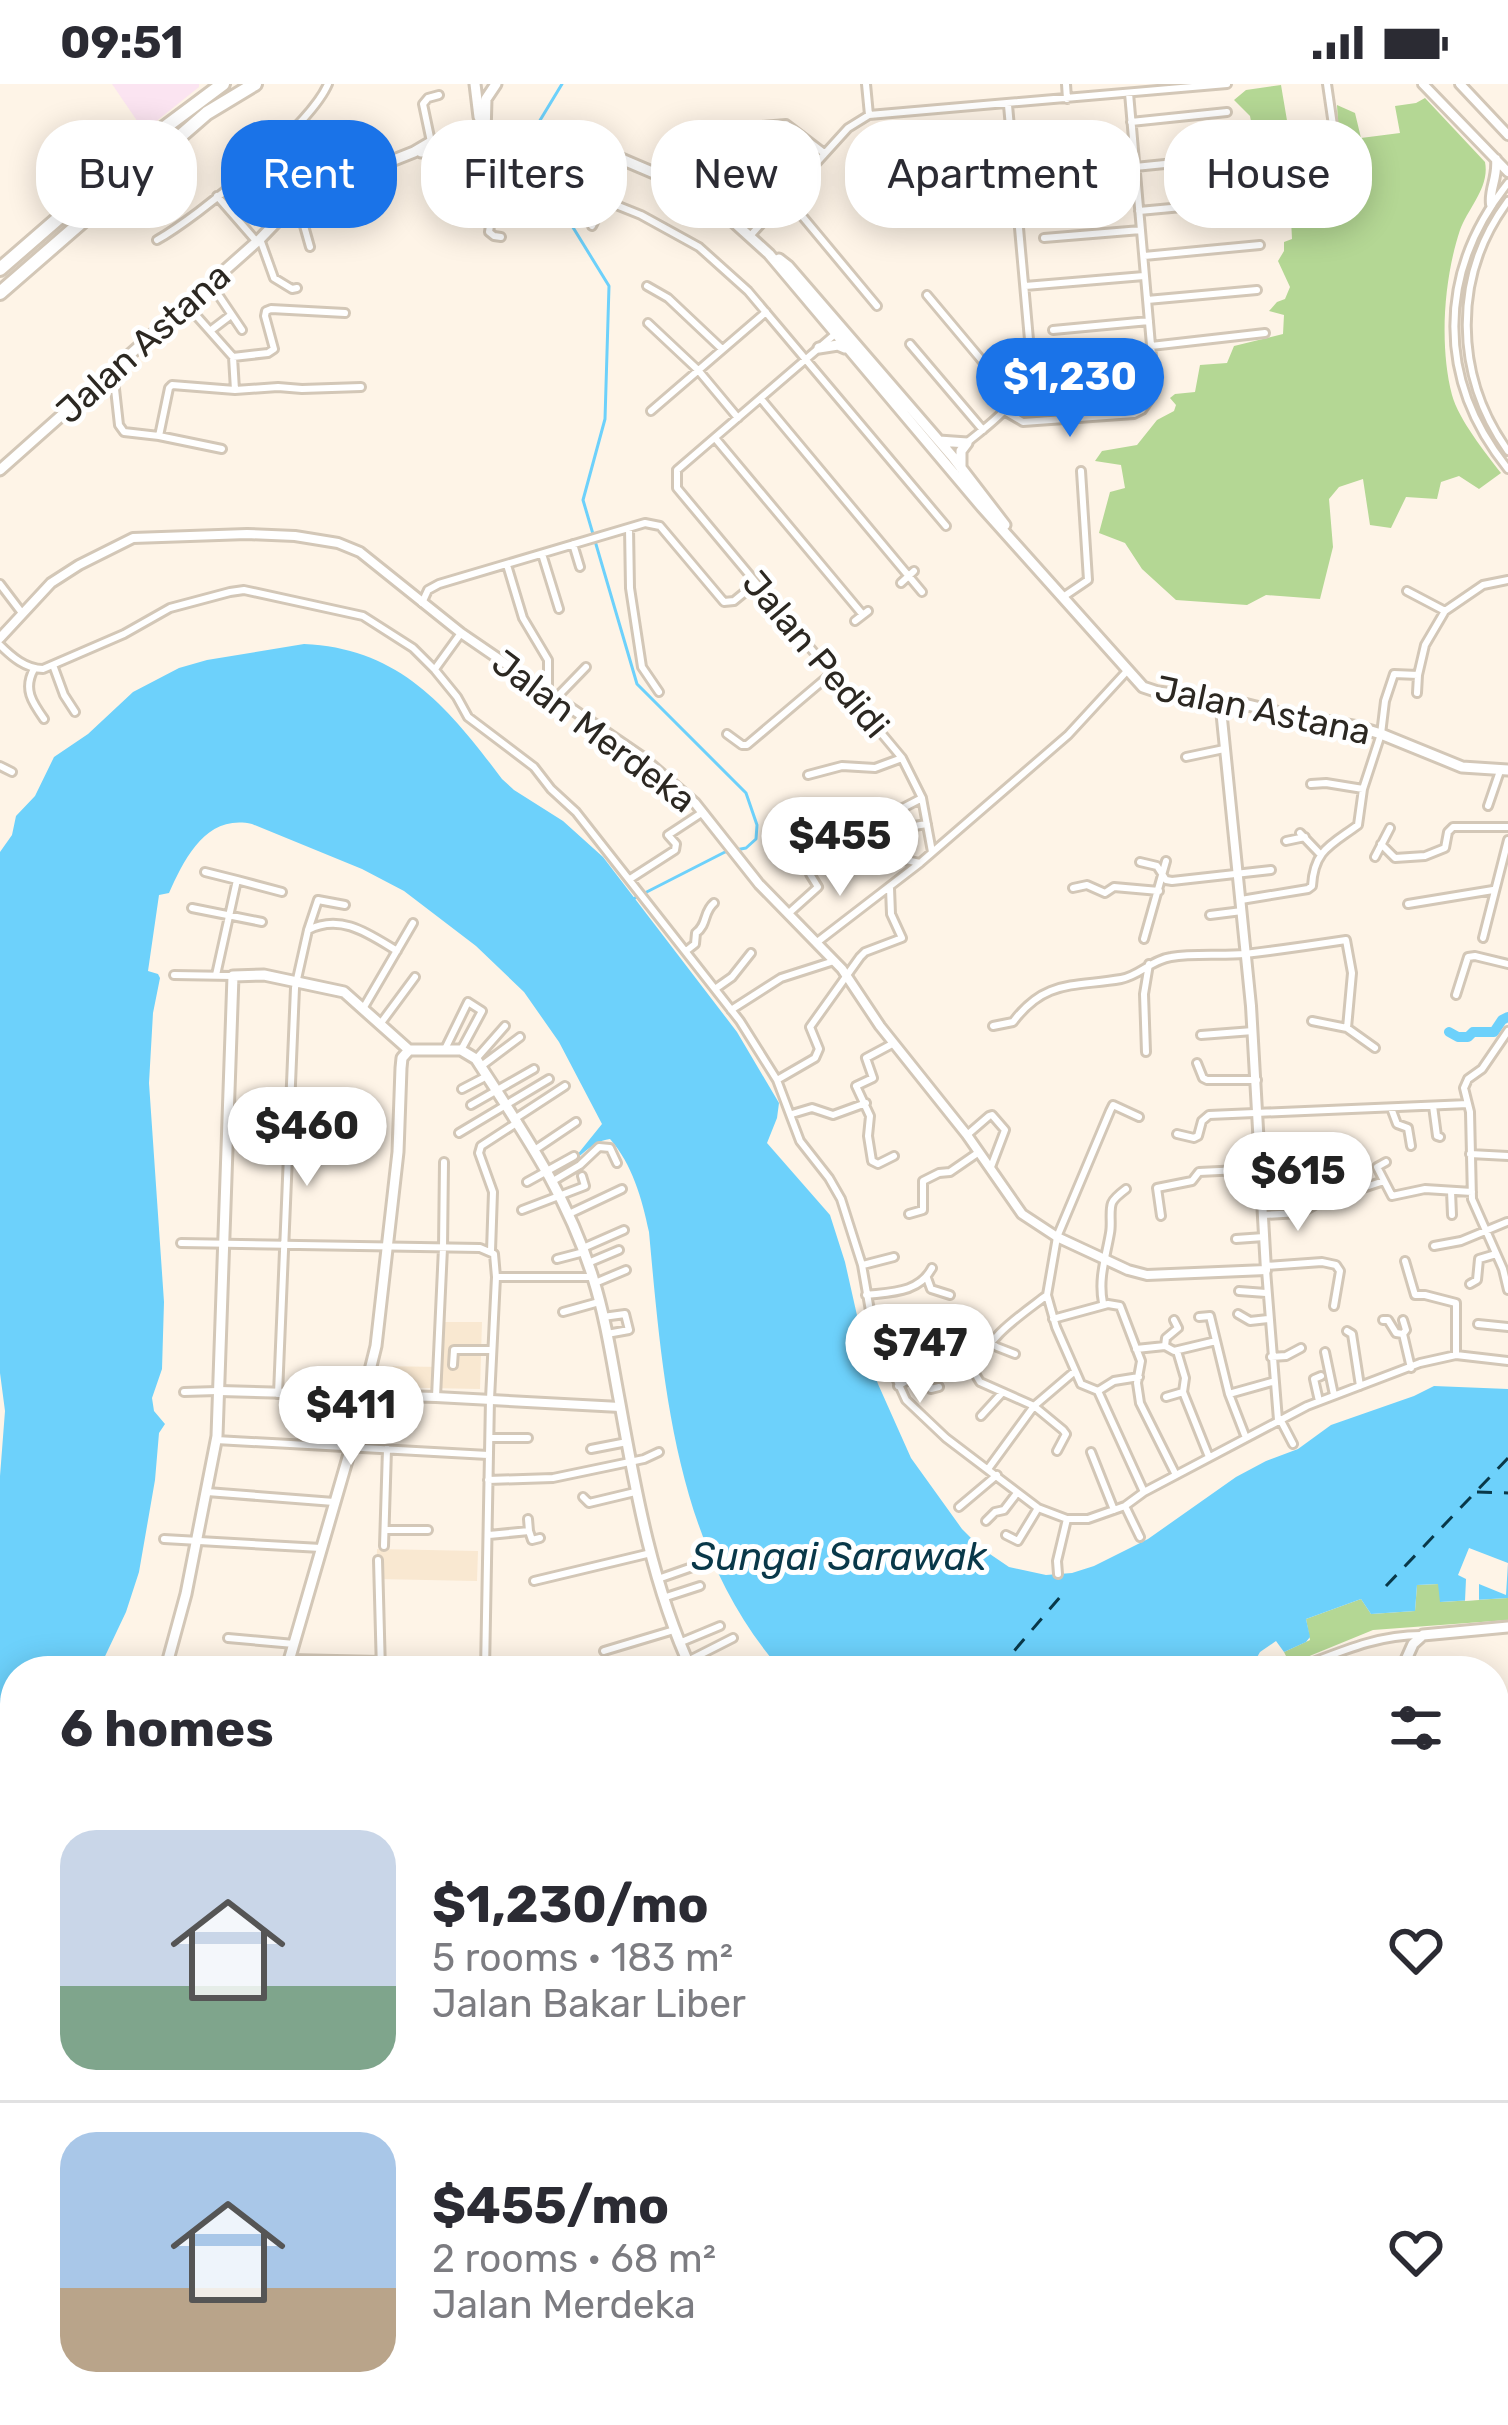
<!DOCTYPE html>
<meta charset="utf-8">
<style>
:root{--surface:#fff;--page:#f2f2f3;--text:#2b2b33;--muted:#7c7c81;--line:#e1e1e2;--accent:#1a73e8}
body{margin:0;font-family:Rubik,sans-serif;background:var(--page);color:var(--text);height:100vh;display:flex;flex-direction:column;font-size:45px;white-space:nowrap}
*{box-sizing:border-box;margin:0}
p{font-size:39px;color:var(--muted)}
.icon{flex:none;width:66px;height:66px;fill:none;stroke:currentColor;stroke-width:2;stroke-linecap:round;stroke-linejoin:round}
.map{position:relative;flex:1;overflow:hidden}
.side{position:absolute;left:0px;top:1572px;width:1509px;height:771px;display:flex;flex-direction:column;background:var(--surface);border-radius:48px 48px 0 0;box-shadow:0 6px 30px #0003}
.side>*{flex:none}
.guide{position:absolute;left:36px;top:36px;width:1437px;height:108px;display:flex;gap:24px}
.price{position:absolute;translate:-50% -102px;padding:0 27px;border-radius:42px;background:#fff;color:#222;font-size:39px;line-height:78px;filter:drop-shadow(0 3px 6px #0008)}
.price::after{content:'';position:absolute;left:50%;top:72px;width:36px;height:27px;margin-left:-18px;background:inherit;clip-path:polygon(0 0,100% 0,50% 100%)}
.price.on{background:var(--accent);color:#fff}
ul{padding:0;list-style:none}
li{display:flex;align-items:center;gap:36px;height:300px;padding:0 60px}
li+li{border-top:3px solid var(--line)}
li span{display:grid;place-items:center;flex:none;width:336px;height:240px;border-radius:36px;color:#555}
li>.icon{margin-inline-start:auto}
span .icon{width:144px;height:144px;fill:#fffc;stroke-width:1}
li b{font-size:51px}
h2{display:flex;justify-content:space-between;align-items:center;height:144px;padding:0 60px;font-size:51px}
.chip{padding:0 42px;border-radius:48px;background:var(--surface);box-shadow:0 6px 30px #0003;font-size:42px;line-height:108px}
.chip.on{background:var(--accent);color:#fff}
.status{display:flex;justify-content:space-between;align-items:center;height:84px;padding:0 60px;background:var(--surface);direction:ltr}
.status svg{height:33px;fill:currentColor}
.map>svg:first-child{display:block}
.built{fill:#f9e8d1}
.medical{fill:#fbe4f1}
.green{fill:#b4d794}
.water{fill:#6dd1fb}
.pier{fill:#fef4e7}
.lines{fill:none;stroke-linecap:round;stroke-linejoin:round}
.stream{stroke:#6dd1fb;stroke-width:3}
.river{stroke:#6dd1fb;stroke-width:10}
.ferry{stroke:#093849;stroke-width:3;stroke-dasharray:15 12;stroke-linecap:butt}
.minor-casing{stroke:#d3c7b7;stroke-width:12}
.tertiary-casing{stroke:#d3c7b7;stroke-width:14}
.secondary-casing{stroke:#d3c7b7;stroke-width:15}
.primary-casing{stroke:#d3c7b7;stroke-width:18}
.minor{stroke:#fff;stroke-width:6}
.tertiary{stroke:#fff;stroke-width:8}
.secondary{stroke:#fff;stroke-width:9}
.primary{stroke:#fff;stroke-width:12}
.labels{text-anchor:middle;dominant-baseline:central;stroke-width:10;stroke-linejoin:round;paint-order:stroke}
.street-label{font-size:36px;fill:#2c2822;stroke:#fff}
.water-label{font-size:39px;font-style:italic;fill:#093849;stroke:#fff}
</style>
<div class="status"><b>09:51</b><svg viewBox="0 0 49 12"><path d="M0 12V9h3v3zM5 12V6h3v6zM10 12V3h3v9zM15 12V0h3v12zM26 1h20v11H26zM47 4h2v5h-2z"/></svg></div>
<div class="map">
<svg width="1508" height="2341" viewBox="0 0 1508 2341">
<rect width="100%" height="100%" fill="#fef4e7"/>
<path class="built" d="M443,1238H482L480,1305L377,1303V1282L442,1283Z
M377,1465L478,1467L477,1497L376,1495Z
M1065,2328H1305L1320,2332L1317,2341H1062Z
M1345,2328H1468L1471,2341H1340Z"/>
<path class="medical" d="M112,0H199V3L144,47Z"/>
<path class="green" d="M1281,1L1292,66L1325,73L1339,80L1341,115L1369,113L1364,73C1334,61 1339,50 1337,21L1355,29L1361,54L1400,49L1395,22L1416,19L1425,14L1485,78C1490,103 1468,124 1460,146C1444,194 1439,261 1452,311C1459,336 1485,368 1501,389L1479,405L1459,392L1441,398L1437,415L1406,413L1391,444L1370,441L1363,395L1339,403L1329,415L1333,463L1320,515L1266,511L1247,521L1176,516L1142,485L1125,459L1099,449L1110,408L1125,404L1121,381L1095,377L1102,367L1137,361L1157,336L1174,327L1176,321L1170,314L1175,310L1195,308L1200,281L1227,279L1234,262L1283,250L1284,231L1269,227L1277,218L1285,215L1290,203L1278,177L1284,167V158L1292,155L1291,135L1269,130L1250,32L1234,16L1246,6Z
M1439,1500L1441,1518L1508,1514V1536L1373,1546L1290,1580L1284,1568L1310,1556L1306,1535L1361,1515L1371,1530L1415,1527L1417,1501Z
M1507,1754L1508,1899L1494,1920V1771L1503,1755Z
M1494,1961L1508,1969V2223L1494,2220Z"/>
<path class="water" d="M304,560C400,564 449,624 502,695L514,706L563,737L603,773L737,948L779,1019L777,1034L767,1059L830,1131L845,1178L863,1258L878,1300L911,1374L962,1445L981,1464L1009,1483L1046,1491L1072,1489L1094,1482L1148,1455L1236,1393L1266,1377L1298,1365L1331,1341L1414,1312L1434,1302L1508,1305V1514L1440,1518L1438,1500L1417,1501L1415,1527L1371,1530L1361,1515L1306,1535L1310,1553L1306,1558L1284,1568L1276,1557L1260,1568L1256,1575L1262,1587L1227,1584L1209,1587H782C675,1466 663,1300 649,1148C642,1114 632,1080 610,1055C588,1058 580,1077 561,1084L577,1071L602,1040L559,958L524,908L476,862L404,807L362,785L252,740C206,730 185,774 169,809L159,811L148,887L158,890L160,894L153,929L149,999L164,1218L162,1285L152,1314L154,1327L165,1340L159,1349L155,1396L139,1488L126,1528L98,1587H15V1800L0,1850V1392L5,1327L0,1289V768L12,751L16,732L35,712L54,673L88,650L133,608L179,584L207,576Z"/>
<path class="pier" d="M1469,1464L1508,1479L1506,1511L1479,1500V1516L1465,1517L1466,1495L1458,1491Z"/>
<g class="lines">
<path class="stream" d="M562,0L539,38L540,65L569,80L558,119L609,202L605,335L583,416L637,600L746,709L757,741L756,755L746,764L725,768L631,816"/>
<path class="river" d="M1449,948L1458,953H1468L1473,948H1494L1502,936L1508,933"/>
<path class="ferry" d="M1477,1408L1508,1409
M1386,1502L1508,1374
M997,1587L1060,1513"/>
<defs>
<path id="minor" d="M866,0L869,31
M1066,0L1067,15
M1327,0L1335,55L1340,70L1348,80L1361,82
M1131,38L1227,28
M692,48L786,40L824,69
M281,57L323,108
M431,58L423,20L428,14L439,11
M468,58L471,77L491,111L493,122L489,148L494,152L501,153
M1037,66L1133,57
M1135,83L1244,72
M764,92L783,109L877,222
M1508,99C1437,188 1436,296 1508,385
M1038,111L1136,102
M217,112L257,158
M606,117L641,131L699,163L748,207L946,442
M1508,117C1452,192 1454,292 1508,367
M299,124L310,163
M1139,127L1247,117
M592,142L608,110
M750,152L848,44L869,31L1227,0
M1044,154L1141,146
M260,155L274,194L292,205L297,204
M157,156C198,133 310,42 328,0
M1144,172L1260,161
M211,200L242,246
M647,202L668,214L722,265
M1025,202L1144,192
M927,211L1015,316
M1147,216L1257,206
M648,239L698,286L738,334
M1053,246L1149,237
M210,247L231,231
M834,251L677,386V404L902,674L922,714L932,768
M910,260L983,346
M1151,262L1265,249
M233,273L268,269L274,265L265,232L266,227L271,225L345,229
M113,287L119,341L124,348L159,352L222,365
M1046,291L1153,281
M235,306L278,303L302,305L361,303
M761,315L922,508
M651,327L766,228
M1006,328L1023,338L1134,330L1142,326L1155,307L1129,9
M159,352L169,304L172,301L235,306L233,273L186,220
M715,354L863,531
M964,361C1003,329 1012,327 1031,278L1008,21
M629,444L630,504L642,583L659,608
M573,460L580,483
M542,470L559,525
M507,481L523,534L548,576V608
M901,499L914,487
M0,500L22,529
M1063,513L1088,496L1081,387
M422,519L428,506L439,500L645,439L660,442L724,518L734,517L756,499
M1445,527L1483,501L1508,496
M855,537L868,527
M0,561C12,573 26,585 43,585L124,550L170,524L230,508L244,506L363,532L413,564L435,586L457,613L468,633L534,683L551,705L576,728L740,937L777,996L800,1057L829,1094L841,1115L862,1181L873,1244L906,1316L946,1354L1038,1424L1067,1435H1088L1125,1422L1144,1408L1307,1322L1420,1279L1456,1271L1508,1277
M53,581L64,611L75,628
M34,585C23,605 32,618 44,635
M435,585L461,549
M1417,609L1418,591
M555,615L586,583
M727,650L742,661H747L832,589
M1186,673L1224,665
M0,682L12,688
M808,691L842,682L875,684L902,674
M1311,700L1326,699L1363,705
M1488,722L1500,687
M899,726L922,714
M914,742L927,740
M1300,749L1321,771
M1286,757L1305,753
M1381,760L1395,774L1425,772L1445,764L1448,748L1453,743H1508
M1375,773L1390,744
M882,778L906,776L920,779
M1140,778L1157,782L1166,796L1172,797L1271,786
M205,788L237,796
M630,795L675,766L676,760L668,751L703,728
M1073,804L1087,801L1105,809L1114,803L1159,807
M1241,816L1308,805L1312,802C1314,766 1331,761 1358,741L1363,705L1381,650L1385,617L1394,590L1418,591L1425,561L1445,527L1407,507
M1408,820L1493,806
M192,824L262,838
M789,829L818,803L810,790
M1210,831L1242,827
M308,846C341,829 369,850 397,867
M1483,854L1508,756
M1144,855L1166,777
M816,859L920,779L1068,651L1127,587
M686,867L695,860L696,849C708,840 703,828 714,819
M174,891L233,892
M216,891L237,796L282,808
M715,905L732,893L751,869
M1456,911L1468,873L1475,872L1508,880
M364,923L413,839
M731,926L781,894L834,877
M1312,937L1347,944L1375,964
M381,939L415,893
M993,942L1013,938C1045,895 1074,903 1121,895C1139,892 1151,876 1171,873C1194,869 1220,872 1245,870C1279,866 1313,861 1346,856L1352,889L1347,944
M1508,947L1482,985L1468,995L1464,1004L1470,1028L1472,1115L1503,1185L1508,1206
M1201,951L1253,947
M894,959L866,974L873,994L856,1002L870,1032L868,1052L872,1077L878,1080L894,1072
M445,965L468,918L482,927L461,966
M1146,968L1144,910L1149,880
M476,975L505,942
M1197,979L1203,994L1207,996H1257
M480,983L520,953
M777,996L815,974L819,965L810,943L860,873L865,868L902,854L891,830L890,804
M462,1005L487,992
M471,1021L534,985
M1433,1022L1437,1052L1440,1053
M1391,1024L1397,1040L1408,1044L1411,1062
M792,1030L812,1024L833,1031L866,1019
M1139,1033L1113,1021L1110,1027L1057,1153L1047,1211L1056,1243L1081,1300L1098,1307L1144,1408
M516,1034L565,1002
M459,1049L549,995
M1177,1050L1194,1054L1198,1052L1202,1037L1209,1031L1468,1020
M967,1051L989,1032L992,1031L1005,1046L991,1083
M536,1065L576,1038
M1470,1070L1508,1072
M1386,1078L1377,1083L1392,1112L1425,1105L1472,1108
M553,1097L580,1081L599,1063L610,1064L617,1079
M527,1098L574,1072
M1451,1107L1452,1131
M522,1126L585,1102L582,1092
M569,1130L622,1105
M909,1130L923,1126V1097L939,1089L950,1088L979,1068
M1263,1131L1300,1129L1320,1118L1384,1097
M1161,1132L1157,1104L1192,1097L1199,1088L1261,1085
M1236,1155L1264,1153
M181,1159L480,1164L494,1170L496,1193L490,1315L485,1587
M1434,1162L1461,1157L1507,1138
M583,1164L624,1146
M491,1167L493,1108L479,1069L481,1062L518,1038
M557,1175L584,1168
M1405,1177L1415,1211H1425L1456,1219V1271
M588,1179L619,1166
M863,1181L894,1173
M1265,1182L1322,1178L1336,1181L1340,1187L1334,1222
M1266,1186L1278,1336
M496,1193H593
M927,1194L931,1205L950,1211
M595,1199L626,1186
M1470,1200L1477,1196L1479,1175L1496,1170
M1239,1207L1266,1209
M866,1211C891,1208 919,1209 932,1184
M1047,1211C1017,1234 988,1252 974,1288L980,1298L1034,1322L1063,1346L1066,1350L1057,1367
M1103,1219C1098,1194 1106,1173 1110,1149C1112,1140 1109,1127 1112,1119C1114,1114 1122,1108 1126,1105
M563,1228L599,1218
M1238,1230L1250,1237L1268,1235
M603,1233L625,1230L629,1246L607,1250
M1199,1233L1210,1232L1229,1310L1246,1354
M1053,1235L1108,1220L1120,1222L1141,1277L1137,1299L1140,1319L1176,1391
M1174,1236L1178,1244L1166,1254L1165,1262L1174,1267L1216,1257
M1383,1236H1388L1396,1249L1403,1250L1411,1284
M1403,1236L1406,1246L1403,1250
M956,1238L997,1263L1015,1270
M1478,1240L1508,1243
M1347,1247L1352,1250L1360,1302
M1136,1265L1165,1262
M1177,1267L1185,1294L1183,1308
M1325,1268L1334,1311
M1271,1273L1286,1272L1301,1264
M453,1281L454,1266H492
M891,1285L923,1271
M922,1288L931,1305L939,1303
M925,1295L942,1290
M898,1302L922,1288L932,1279
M1098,1307L1114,1297L1139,1293
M184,1308L217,1307
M278,1310L295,904L308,846L318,816L345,821
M1229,1310L1272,1298
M436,1313L443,1164L444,1078
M1166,1313L1183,1308L1209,1373
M1319,1317L1314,1295L1321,1292
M981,1332L1002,1309
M1280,1335L1293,1360
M490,1354H528
M216,1356L488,1371
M591,1365L627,1358
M1091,1368L1114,1426
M988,1385L1034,1322L1075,1287
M488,1396L553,1394L644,1375L659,1368
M207,1408L334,1418
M583,1413L589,1419L635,1408
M1125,1422L1140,1453
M959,1423L997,1391
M528,1435L529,1447
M986,1437L995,1428L1004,1426L1017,1409
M385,1446H428
M489,1451L529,1447L532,1456L540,1454
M1006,1451L1018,1457L1038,1424
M164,1455L321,1464
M384,1462L387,1365
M378,1476L381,1587
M1058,1490L1057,1477L1067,1435
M658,1495L698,1481
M534,1497L651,1469
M663,1514L700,1502
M228,1554L294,1560
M679,1559L720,1542
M604,1567L674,1546
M291,1575L381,1577
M486,1579L603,1584L607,1587
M668,1587L733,1554
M743,1587L755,1580
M1296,1587L1295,1585C1338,1569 1375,1551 1421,1551
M0,1971L15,1972
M1494,2216L1508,2219
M0,2256L15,2257
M11,2292L15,2260
M140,2341L142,2328
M210,2341V2328
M486,2341L487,2328
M653,2341L654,2328
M721,2341V2328
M820,2341L821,2328
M914,2341V2328
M1058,2341L1061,2328"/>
<path id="tertiary" d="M1423,0L1508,88
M1460,0L1508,51
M1491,120C1489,105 1498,94 1496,75
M0,554L51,499L79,481L133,454L247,450L295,452L338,459L360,468L461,549L642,673L695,719L759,800L842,885L880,942L967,1051L1022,1130L1057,1153L1128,1186L1147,1191L1266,1186L1251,922L1220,615
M220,1307L436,1313L620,1323"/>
<path id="secondary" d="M475,0L479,33
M485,51L486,15L496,0
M421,68L478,56L505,55
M779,175L788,182L952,372L1005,441
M819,264L838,261L845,264
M939,357L967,359L961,367V384
M0,386L260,155L284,130L351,93L414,68L431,58L485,49L524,51L547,54L619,74L687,103L716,122L769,170L982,423L1143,603L1158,608L1236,618L1280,629L1358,643L1381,650L1462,683L1508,686
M409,966H461L476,975C523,1048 567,1110 593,1194C606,1235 612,1278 620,1320C636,1410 653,1504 692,1587
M165,1587L186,1510L217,1352L233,892L264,891L344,908L409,966
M286,1587L351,1363L376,1262L398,1068L401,984L402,974L409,966
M1401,1587L1413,1560L1423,1551L1508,1543
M0,2060L15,2037
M0,2076L15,2077
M1494,2222L1508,2227
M316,2328L320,2341
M322,2328L327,2341"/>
<path id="primary" d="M0,185L152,53L223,0
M0,209L207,29L255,0
M1494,1762L1504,1747L1508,1746
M1494,1931L1508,1909
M0,2099L15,2095
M0,2156L15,2162
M960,2341L961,2328
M972,2341L973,2328
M1326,2341L1331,2328
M1337,2341L1342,2328"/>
</defs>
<use href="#minor" class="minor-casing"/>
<use href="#tertiary" class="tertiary-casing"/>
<use href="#secondary" class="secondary-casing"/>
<use href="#primary" class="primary-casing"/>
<use href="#minor" class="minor"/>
<use href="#tertiary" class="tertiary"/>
<use href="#secondary" class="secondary"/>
<use href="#primary" class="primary"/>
</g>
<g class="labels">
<g class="street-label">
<text transform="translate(143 259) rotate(-42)">Jalan Astana</text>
<text transform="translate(816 570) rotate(50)">Jalan Pedidi</text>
<text transform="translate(1263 626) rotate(12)">Jalan Astana</text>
<text transform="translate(594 647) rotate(37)">Jalan Merdeka</text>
</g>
<g class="water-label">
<text x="839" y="1473">Sungai Sarawak</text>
</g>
</g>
</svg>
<b class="price on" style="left:1070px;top:356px">$1,230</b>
<b class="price" style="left:840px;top:815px">$455</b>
<b class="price" style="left:307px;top:1105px">$460</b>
<b class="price" style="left:1298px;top:1150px">$615</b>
<b class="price" style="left:920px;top:1322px">$747</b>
<b class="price" style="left:351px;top:1384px">$411</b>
<div class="guide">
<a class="chip">Buy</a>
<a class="chip on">Rent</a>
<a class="chip">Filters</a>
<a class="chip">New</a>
<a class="chip">Apartment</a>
<a class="chip">House</a>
</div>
<section class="side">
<h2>6 homes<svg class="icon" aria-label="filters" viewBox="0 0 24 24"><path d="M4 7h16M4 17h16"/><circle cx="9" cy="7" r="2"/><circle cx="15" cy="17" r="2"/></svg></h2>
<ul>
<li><span style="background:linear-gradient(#c9d6e8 65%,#7fa58c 0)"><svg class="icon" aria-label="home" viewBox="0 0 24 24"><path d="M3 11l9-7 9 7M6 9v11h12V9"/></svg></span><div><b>$1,230/mo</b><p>5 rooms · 183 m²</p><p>Jalan Bakar Liber</p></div><svg class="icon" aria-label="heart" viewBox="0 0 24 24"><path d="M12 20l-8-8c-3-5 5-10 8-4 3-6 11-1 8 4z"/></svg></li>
<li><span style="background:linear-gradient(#a9c7e8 65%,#b9a48a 0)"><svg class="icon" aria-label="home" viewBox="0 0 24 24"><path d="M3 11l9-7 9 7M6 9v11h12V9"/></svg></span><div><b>$455/mo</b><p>2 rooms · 68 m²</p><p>Jalan Merdeka</p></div><svg class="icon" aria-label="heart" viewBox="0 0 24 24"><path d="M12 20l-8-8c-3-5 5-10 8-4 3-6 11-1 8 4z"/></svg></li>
</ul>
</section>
</div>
